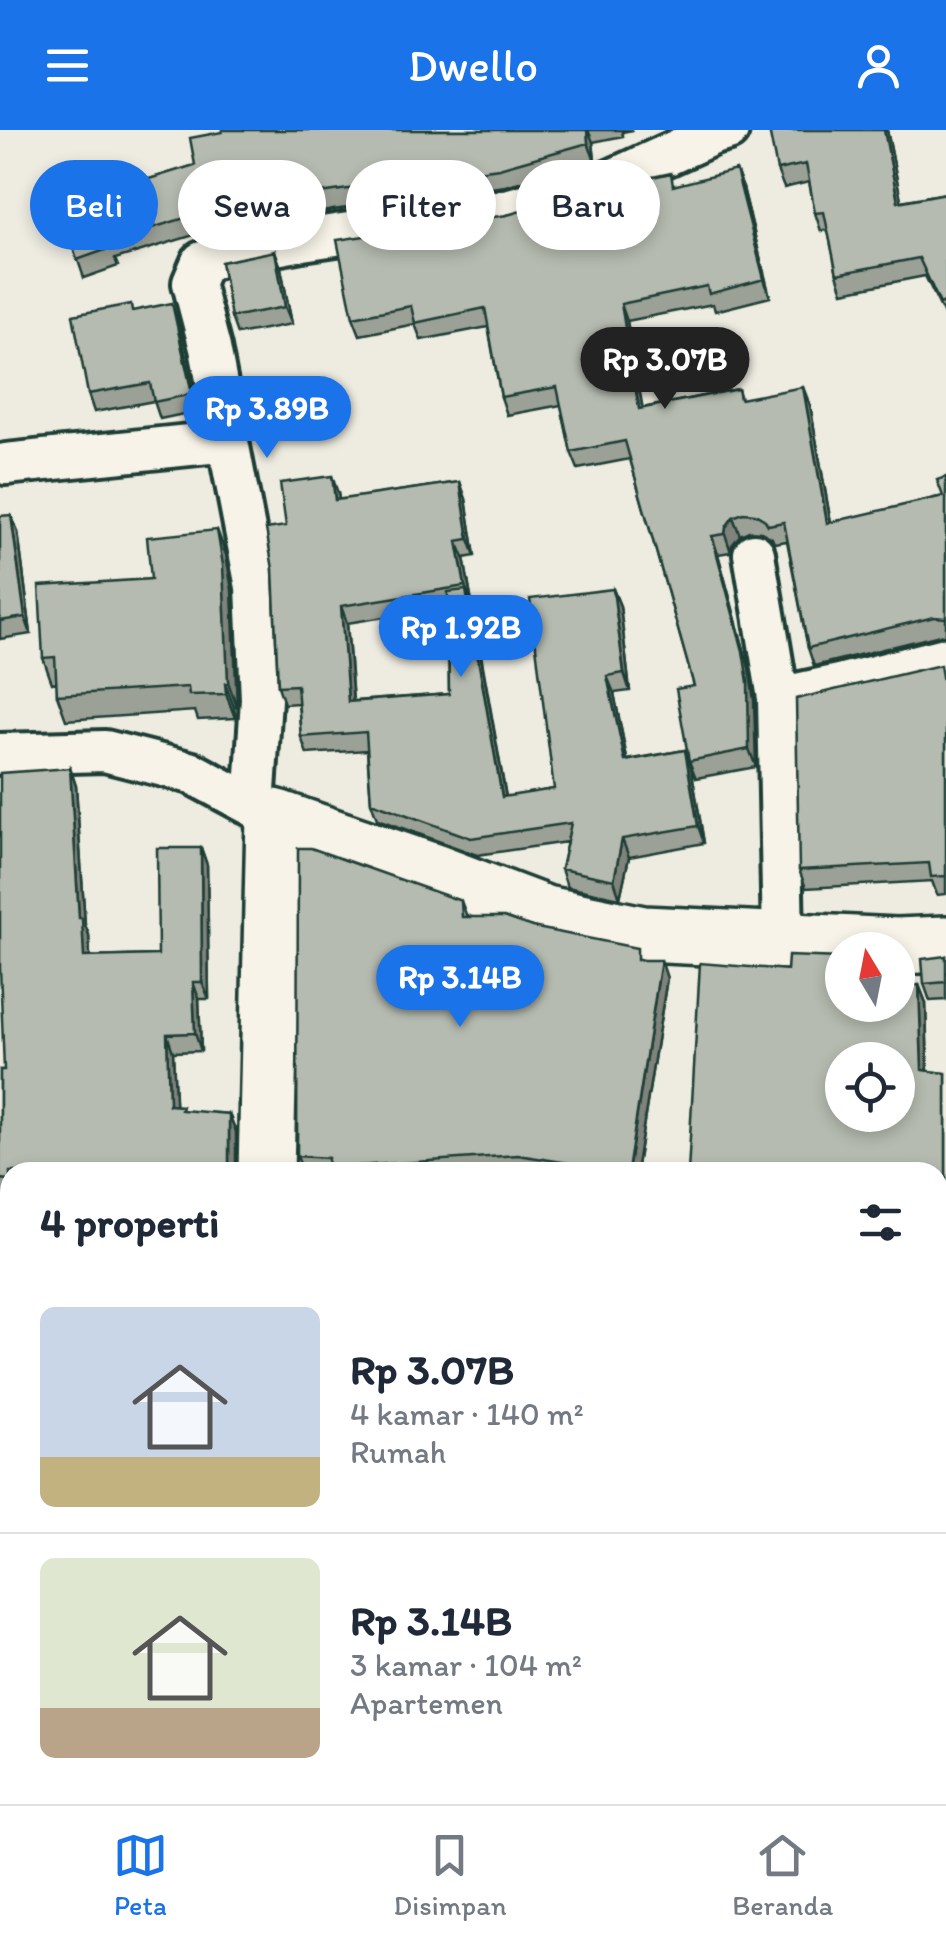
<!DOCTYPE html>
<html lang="id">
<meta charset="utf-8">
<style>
:root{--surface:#fff;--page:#f6f6f7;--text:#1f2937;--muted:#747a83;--line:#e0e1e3;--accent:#1a73e8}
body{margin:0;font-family:Itim,sans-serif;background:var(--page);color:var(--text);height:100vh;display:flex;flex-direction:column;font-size:38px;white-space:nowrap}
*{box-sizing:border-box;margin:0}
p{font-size:32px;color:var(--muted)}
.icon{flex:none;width:55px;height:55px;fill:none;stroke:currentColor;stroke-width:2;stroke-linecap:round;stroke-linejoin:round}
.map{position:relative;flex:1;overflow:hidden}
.side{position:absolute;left:0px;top:1032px;width:948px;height:642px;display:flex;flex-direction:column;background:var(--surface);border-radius:30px 30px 0 0;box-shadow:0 5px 15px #0003}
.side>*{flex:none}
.hud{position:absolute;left:30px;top:30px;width:888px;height:90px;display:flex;gap:20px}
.needle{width:65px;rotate:350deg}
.buttons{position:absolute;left:825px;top:802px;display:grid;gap:20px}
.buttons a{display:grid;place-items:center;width:90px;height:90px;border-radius:50%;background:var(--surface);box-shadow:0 5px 15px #0003;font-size:50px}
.price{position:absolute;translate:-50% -85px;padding:0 22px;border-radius:35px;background:var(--accent);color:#fff;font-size:32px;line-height:65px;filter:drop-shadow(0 2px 5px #0008)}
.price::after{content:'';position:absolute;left:50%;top:60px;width:30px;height:22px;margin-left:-15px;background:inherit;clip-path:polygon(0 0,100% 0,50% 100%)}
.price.current{background:#222;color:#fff}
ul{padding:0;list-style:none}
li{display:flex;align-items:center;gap:30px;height:250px;padding:0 40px}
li+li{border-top:2px solid var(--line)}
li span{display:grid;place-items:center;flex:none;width:280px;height:200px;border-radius:15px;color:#555}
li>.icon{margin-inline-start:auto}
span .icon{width:120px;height:120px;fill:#fffc;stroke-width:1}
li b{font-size:42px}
h2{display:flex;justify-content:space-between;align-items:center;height:120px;padding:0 40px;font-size:42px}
.pill{padding:0 35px;border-radius:45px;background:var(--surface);box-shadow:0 5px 15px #0003;font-size:35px;line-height:90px}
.pill.current{background:var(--accent);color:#fff}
header{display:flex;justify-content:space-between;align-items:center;height:130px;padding:0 40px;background:var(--accent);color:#fff;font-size:45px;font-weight:600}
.tabs{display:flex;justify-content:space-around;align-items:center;height:140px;border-top:2px solid var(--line);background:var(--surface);font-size:28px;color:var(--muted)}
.tabs a{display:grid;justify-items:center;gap:5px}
.tabs .current{color:var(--accent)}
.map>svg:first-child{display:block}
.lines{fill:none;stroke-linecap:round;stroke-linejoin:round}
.street-casing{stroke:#1f3d34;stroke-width:48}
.secondary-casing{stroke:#1f3d34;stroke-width:62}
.street{stroke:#f7f3e8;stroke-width:40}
.secondary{stroke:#f7f3e8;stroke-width:55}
.wall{fill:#9ca197;stroke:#1f3d34;stroke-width:2.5;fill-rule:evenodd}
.shaded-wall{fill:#7f837b;stroke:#1f3d34;stroke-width:2.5}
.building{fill:#b5bbb0;stroke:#1f3d34;stroke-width:2.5;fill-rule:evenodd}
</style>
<header><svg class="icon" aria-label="menu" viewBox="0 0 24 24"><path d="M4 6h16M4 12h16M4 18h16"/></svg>Dwello<svg class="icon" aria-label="person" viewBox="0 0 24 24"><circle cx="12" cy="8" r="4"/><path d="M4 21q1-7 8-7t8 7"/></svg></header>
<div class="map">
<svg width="946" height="1674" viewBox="0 0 946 1674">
<rect width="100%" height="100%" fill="#eeece1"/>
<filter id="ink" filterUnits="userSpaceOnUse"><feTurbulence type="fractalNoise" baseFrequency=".01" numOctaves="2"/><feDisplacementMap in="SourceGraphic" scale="20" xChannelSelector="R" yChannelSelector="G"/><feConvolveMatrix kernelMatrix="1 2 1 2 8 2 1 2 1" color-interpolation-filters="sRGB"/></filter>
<g filter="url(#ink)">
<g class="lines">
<defs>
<path id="street" d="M6,334L228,311
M754,424L778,568
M0,624L105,621L192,643L274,687
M254,676L261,569L256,457L210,218L193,153L202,132L227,124L302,110L510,79L610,51L713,4L728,0
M783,810L778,568L843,554L946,528
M938,1135L946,1136"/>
<path id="secondary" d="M266,1042L274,687L434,742L545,784L643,804L897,816L946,814
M258,1674L259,1665"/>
</defs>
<use href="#street" class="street-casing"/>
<use href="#secondary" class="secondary-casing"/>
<use href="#street" class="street"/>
<use href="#secondary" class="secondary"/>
</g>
<path class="wall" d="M222,0H633L622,2L623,6L593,12L595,31L505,56L333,80L218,102L217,98L115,129L118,136L84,148L58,72L94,66L195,35L222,2Z
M887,0L901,71L946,63V189L925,146L843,162L837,144L828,100L821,101L815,83L809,52L784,58L777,40Z
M675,55L743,58L770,167L715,181L713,174L627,191L642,278L738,259L741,269L810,275L831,393L943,366L946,347V505H940L814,536L808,518L787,411L774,413L772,408L761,402L749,401L740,405L732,415L731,422L718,424L749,538L754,570L756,637L696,648L689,631L694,556L630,329L578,339L571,322L561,275L507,285L501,267L488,197L421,210L415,194L360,205L353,187L507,85Z
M275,121L281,138L292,194L237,204L231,187Z
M133,181L178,191L198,281L160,289L154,271L94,282L88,264Z
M460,352L466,369L475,426L464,428L506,667L554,659L613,459L620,476L630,561L614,563L627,630L685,620L691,637L704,713L629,727L620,768L567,757L561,739L567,712L477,725L377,689L371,672L367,620L307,624L301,607L298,573L284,574L278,556L273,439L286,396L338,363L339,370ZM448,477L449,564L353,571L347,493Z
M0,386L18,402L31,504L0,509Z
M217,400L226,425L232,460L237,577H234L235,588L198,590L195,581L66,590L57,565V552L52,553L43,528Z
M946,551V764L937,765L932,751L806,758L799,740Z
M70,638L76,656L85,795L89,805L90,827L158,825L201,718L207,735L209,869H199L201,921L173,922L175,975L183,981L229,984L236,1002V1042H10V1067H0V940H4Z
M461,771L467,787L532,797L642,830L667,848L636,1042H303L297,1026Z
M946,826V870L930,871L924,854L942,828Z
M919,855L926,873L928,941L946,943V1113L938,1112V1042L842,875Z
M938,1174L946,1175V1315L938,1314Z
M10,1382V1474H0V1383Z"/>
<path class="shaded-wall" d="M587,0H588L593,12L595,31L588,13Z
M884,0H887L905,89L898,72Z
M736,40L743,58L770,167L764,149Z
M275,121L281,138L292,194L285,177Z
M172,173L178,191L198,281L192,264Z
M621,174L627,191L646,296L639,279Z
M803,257L810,275L834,411L827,393Z
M332,346L338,363L342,388L335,370Z
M460,352L466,369L475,426L469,409Z
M11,385L18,402L31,504L25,487Z
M733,387L740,405L732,415L731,422L725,404L726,397Z
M217,400L226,425L232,460L237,577L228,552Z
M712,406L718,424L749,538L754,570L756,637L749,619Z
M457,411L464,428L472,473L465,456Z
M613,459L620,476L630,561L624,543Z
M466,460L472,477L509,685L502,667Z
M341,476L347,493L354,589L348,572Z
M607,546L614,563L631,648L625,631Z
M225,553L234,577L235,588L226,564Z
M685,620L691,637L704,713L698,696Z
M70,638L76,656L85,795L89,805L91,845L84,827L79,788Z
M622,709L629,727L620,768L614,750Z
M201,718L207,735L209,869L202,852Z
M661,830L667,848L636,1042H628Z
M193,852L199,869L201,921L195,903Z
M919,855L926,873L928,958L922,940Z
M167,904L173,922L176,992L169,975Z
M229,984L236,1002V1042H229Z
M93,1665H101V1674H93Z
M401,1665H404L407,1674H401Z"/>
<path class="building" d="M222,0H587L588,13L499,38L327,62L212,84L211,80L109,111L111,118L77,130L58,72L92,60L94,66L195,35L190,8L222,2Z
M769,0H884L898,72L946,63V171L940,174L919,128L837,144L824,82L815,83L806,34L777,40Z
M736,40L764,149L709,164L707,156L621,174L639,279L738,259L740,269L803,257L827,393L943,366L937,350L946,347V488L934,487L808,518L784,392L768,395L765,390L755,384L743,383L733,387L726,397L725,404L712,406L743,521L748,552L749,619L689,631L676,559L694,556L625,311L571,322L557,257L501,267L485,178L415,193L411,176L353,187L337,110L507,85L606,57L671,43L673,56Z
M275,121L285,177L231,187L221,132Z
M172,173L192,264L154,272L150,253L88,264L73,185L131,174L132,181Z
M332,346L335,370L460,352L469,409L457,411L465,456L341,476L348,572L449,564L448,462L466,460L502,667L554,659L530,469L613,459L624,543L607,546L625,631L685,620L698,696L622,709L614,750L561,739L571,693L471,708L371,672L366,602L301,607L297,555L278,556L273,439L266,399L286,396L280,353Z
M11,385L25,487L0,491V386Z
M217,400L223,435L228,552L225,553L226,564L189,565L188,557L57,565L55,527L43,528L39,456L151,449L147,407Z
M940,535L943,552L946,551V746L931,747L929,733L799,740L796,569Z
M70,638L79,788H82L84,827L158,825L157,718H201L202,852H193L195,903L167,904L169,975L182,976L181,980L229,984V1042H10V1050L0,1049V940H4L0,838V643Z
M298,718H311L461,771L462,787H504L532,797L637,818V830H661L628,1041L618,1040V1042H567L569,1033L518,1025L327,1038L328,1028L297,1026Z
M788,826L842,828V875H898V856L919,855L922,940L946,943V1097L938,1095V1042H688L700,833L787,840ZM842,930H898V985H842Z
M946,826V852L924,854L922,829Z
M938,1174L946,1175V1298L938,1297Z
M10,1382V1455L0,1456V1383Z
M10,1516V1542H6Z
M938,1528L946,1529V1674H850L851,1665H938Z
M21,1665H93V1674H20Z
M287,1665H401V1674H287Z"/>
</g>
</svg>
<div class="buttons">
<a><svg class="needle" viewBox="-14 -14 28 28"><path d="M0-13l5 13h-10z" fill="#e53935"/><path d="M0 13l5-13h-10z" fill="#747a83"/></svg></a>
<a><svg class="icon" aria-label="locate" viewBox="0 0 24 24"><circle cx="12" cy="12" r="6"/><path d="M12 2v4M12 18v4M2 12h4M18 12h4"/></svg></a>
</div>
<b class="price current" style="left:665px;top:282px">Rp 3.07B</b>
<b class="price" style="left:267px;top:331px">Rp 3.89B</b>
<b class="price" style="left:461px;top:550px">Rp 1.92B</b>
<b class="price" style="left:460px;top:900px">Rp 3.14B</b>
<div class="hud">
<a class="pill current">Beli</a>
<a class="pill">Sewa</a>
<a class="pill">Filter</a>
<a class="pill">Baru</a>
</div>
<section class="side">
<h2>4 properti<svg class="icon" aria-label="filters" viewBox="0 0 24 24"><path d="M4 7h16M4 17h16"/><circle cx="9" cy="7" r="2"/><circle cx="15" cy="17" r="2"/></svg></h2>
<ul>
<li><span style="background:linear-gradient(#c9d6e8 75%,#c2b280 0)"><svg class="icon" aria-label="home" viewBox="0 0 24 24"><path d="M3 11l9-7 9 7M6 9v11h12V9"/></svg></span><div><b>Rp 3.07B</b><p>4 kamar · 140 m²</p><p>Rumah</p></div></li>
<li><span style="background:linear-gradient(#dfe7d0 75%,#b9a48a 0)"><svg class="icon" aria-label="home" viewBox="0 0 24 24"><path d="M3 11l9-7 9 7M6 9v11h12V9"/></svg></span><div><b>Rp 3.14B</b><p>3 kamar · 104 m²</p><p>Apartemen</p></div></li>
</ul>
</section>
</div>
<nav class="tabs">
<a class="current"><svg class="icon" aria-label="map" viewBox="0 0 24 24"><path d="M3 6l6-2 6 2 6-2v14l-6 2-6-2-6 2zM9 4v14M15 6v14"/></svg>Peta</a>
<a><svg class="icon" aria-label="saved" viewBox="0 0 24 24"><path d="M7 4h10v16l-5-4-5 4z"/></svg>Disimpan</a>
<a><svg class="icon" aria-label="home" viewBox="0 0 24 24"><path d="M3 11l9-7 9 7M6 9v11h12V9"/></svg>Beranda</a>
</nav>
